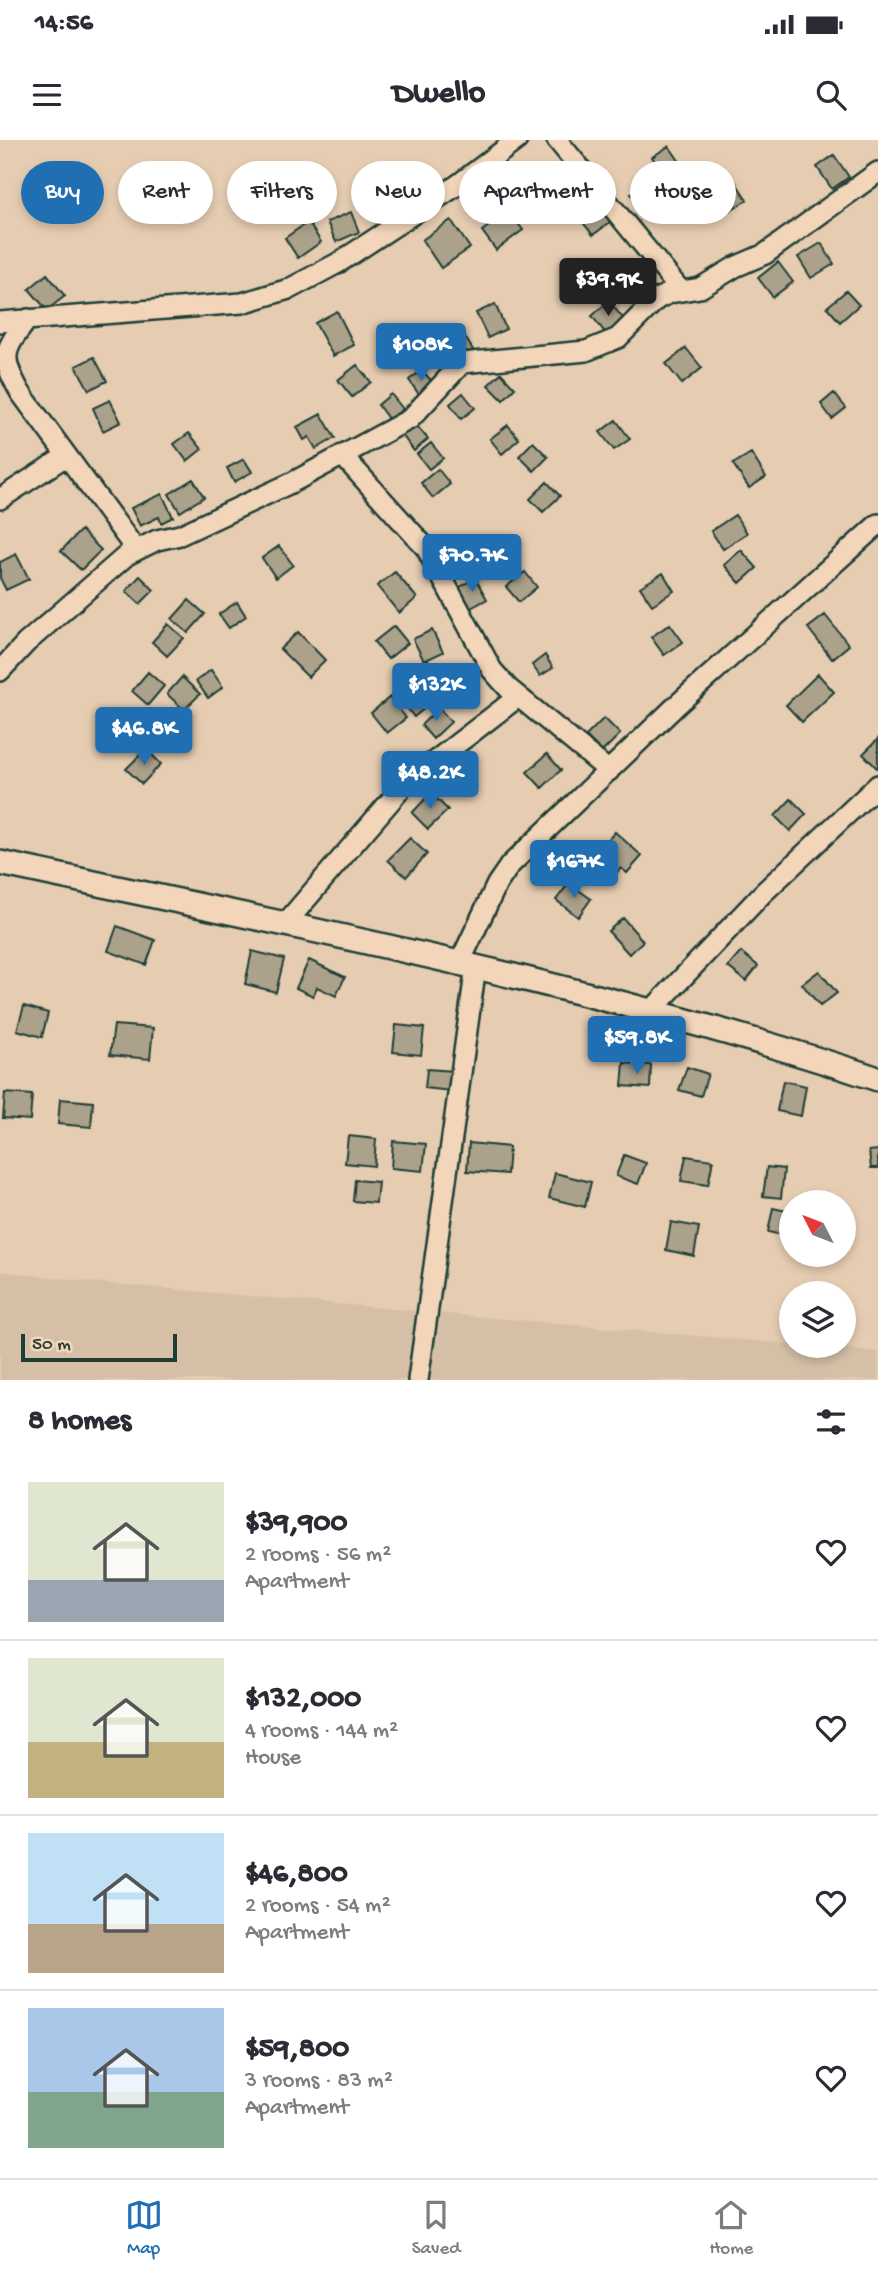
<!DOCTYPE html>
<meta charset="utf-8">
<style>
:root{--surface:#fff;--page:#f7f7f7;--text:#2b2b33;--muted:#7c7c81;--line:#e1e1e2;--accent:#1f6fb2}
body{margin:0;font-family:"Gochi Hand",sans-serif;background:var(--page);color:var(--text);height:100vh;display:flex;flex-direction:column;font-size:26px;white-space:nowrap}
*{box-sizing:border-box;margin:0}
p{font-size:23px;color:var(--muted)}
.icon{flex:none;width:38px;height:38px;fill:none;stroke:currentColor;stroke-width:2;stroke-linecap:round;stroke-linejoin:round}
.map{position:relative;height:1240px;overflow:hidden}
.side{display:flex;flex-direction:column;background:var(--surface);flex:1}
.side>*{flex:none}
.top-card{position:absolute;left:21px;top:21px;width:836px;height:63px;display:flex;gap:14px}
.needle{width:46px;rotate:312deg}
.buttons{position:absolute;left:779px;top:1050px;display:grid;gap:14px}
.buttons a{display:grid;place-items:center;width:77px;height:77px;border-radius:50%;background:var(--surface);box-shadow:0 4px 10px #0003;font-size:35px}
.scale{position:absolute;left:21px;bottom:18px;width:156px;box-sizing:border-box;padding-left:7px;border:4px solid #1f3d34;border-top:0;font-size:19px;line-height:24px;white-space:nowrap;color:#1f3d34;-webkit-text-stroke:5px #f3d6ba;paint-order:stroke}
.price{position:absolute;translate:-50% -60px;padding:0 16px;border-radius:7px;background:var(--accent);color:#fff;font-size:23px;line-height:46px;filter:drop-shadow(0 2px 4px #0008)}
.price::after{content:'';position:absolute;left:50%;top:42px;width:21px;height:16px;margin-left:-10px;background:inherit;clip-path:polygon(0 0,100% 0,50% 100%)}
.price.on{background:#222;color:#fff}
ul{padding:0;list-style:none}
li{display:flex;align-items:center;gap:21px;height:175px;padding:0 28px}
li+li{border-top:2px solid var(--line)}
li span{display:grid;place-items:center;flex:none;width:196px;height:140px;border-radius:0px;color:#555}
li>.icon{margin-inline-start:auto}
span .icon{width:84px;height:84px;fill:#fffc;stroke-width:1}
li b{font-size:30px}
h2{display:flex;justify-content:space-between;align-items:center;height:84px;padding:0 28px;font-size:30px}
.tag{padding:0 24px;border-radius:32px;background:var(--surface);box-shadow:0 4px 10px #0003;font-size:24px;line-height:63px}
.tag.on{background:var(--accent);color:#fff}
.status{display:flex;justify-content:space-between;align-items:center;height:49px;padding:0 35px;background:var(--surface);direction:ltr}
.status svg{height:19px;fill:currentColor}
header{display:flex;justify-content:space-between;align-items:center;height:91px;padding:0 28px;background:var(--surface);font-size:32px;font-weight:800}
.dock{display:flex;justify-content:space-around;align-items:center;height:98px;border-top:2px solid var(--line);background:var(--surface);font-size:19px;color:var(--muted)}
.dock a{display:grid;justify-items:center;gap:4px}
.dock .on{color:var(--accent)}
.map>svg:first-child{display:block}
.built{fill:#d5c0a7}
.building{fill:#aca28c;stroke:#1f3d34;stroke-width:2}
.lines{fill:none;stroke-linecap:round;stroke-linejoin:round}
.minor-casing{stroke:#1f3d34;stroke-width:24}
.tertiary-casing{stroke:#1f3d34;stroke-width:28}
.minor{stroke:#f3d6ba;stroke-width:19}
.tertiary{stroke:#f3d6ba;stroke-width:23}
</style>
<div class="status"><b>14:56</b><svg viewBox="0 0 49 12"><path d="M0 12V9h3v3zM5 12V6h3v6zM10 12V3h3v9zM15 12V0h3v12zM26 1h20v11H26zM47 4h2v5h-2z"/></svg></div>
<header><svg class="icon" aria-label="menu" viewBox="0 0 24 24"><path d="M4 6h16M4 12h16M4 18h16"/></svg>Dwello<svg class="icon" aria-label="search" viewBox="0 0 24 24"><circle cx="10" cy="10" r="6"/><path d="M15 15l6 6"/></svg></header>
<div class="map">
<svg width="878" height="1240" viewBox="0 0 878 1240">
<rect width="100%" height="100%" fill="#e6cdb2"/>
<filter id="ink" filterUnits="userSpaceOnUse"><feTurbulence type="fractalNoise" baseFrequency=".0143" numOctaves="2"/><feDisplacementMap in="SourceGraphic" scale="14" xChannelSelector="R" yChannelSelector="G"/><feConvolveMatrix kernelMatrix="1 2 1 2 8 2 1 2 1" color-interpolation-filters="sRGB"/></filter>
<g filter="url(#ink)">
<path class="built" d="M0,1131L92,1142L878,1212V1240H0Z"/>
<path class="building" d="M669,6L682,25L666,36L652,17Z
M834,15L849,37L832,49L817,27Z
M686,30L699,49L681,61L669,42Z
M564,31L582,52L565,67L547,46Z
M653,36L668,54L646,72L631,54Z
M733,38L747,60L727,72L713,51Z
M695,58L703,69L685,82L677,71Z
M599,67L610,82L593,95L581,80Z
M509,71L523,90L496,110L482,91Z
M351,72L359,92L336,102L327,82Z
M451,80L470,108L441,128L422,100Z
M308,82L321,102L298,118L285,98Z
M821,103L834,124L811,138L798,117Z
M778,122L793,142L773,157L758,138Z
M47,134L65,156L47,170L29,149Z
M846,151L859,165L840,182L827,167Z
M609,161L625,181L608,196L592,176Z
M495,164L506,189L488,198L476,173Z
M337,171L354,205L333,216L315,183Z
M460,189L473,210L454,222L441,201Z
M686,208L702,228L682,244L666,224Z
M94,217L107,241L89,250L76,226Z
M357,225L371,242L352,257L338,240Z
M422,230L434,244L420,256L409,240Z
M501,233L515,248L503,260L488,245Z
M463,253L475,268L461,279L450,264Z
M834,253L846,268L832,279L821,264Z
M391,254L403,269L389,280L378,265Z
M110,260L121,282L103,291L93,268Z
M321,274L335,298L316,309L309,297L304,300L297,287Z
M616,280L630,299L614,310L600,292Z
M416,285L428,299L414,311L402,295Z
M508,285L519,299L502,314L490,299Z
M189,293L202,309L187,321L174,304Z
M533,302L548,317L534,331L519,316Z
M431,303L443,318L429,329L417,314Z
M751,313L766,337L749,348L733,324Z
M244,319L252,332L234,342L227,328Z
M438,329L450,344L433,358L421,343Z
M193,339L204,357L180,372L169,354Z
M547,342L560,356L543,372L530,359Z
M162,354L173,377L161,383L159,377L140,386L131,368Z
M735,375L747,393L723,409L711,391Z
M81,390L101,410L81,430L61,411Z
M279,406L293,425L276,438L262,418Z
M741,410L757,428L740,443L724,425Z
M16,414L29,439L6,450L0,438V422Z
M395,432L417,458L399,473L377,446Z
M525,432L537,447L519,462L506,447Z
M663,433L674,451L652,465L640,447Z
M140,436L154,450L140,464L126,451Z
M475,438L487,459L469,469L457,449Z
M189,460L205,474L188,493L172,479Z
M237,462L246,476L229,488L219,474Z
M825,475L849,505L832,519L808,488Z
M168,484L184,498L167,516L152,502Z
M670,484L683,502L664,515L651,497Z
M394,486L408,503L388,519L374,502Z
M432,490L443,512L424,521L413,499Z
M298,492L325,520L308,537L280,509Z
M545,515L553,528L540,536L532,525Z
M211,530L223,547L208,558L196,541Z
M148,532L164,546L148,565L132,551Z
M818,534L834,552L802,582L786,565Z
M182,537L200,554L184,570L167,554Z
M417,547L431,563L414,577L401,560Z
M390,557L406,578L387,593L371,573Z
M439,568L451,582L433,599L421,585Z
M604,578L620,594L602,612L586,596Z
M878,599V627L877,628L863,614Z
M146,609L161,624L142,644L126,629Z
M547,614L561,630L542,648L527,632Z
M431,653L448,670L428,689L412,673Z
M791,659L806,674L790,691L775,676Z
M615,692L642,716L627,733L621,728L607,743L586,724Z
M410,698L427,714L406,737L388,720Z
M569,743L591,759L578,777L556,760Z
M623,778L643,801L629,814L608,791Z
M117,786L155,800L146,825L108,811Z
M252,811L284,819L276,852L245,844Z
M741,812L758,826L746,841L728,827Z
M309,820L345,837L336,856L317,847L313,856L296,848Z
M819,831L837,853L820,866L802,844Z
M24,866L48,873L42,897L17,890Z
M114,885L153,888L150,919L110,915Z
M396,885L424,888L421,915L393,912Z
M624,923L651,925L650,948L622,946Z
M687,927L708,934L701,956L679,950Z
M427,929L453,931L451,951L425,948Z
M783,941L806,946L801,976L777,971Z
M5,953L32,955L30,980L3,978Z
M60,959L93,962L91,987L58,984Z
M348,996L376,999L374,1026L345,1023Z
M393,1001L426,1004L423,1031L391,1028Z
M469,1003L509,1007L507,1034L467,1031Z
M878,1010V1028H871L869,1011Z
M624,1015L646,1023L638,1044L616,1036Z
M686,1016L713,1020L708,1045L681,1041Z
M767,1027L784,1029L781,1058L763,1056Z
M555,1033L591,1042L585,1067L549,1058Z
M355,1040L378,1042L376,1063L353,1061Z
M773,1068L791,1072V1097L768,1092Z
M671,1082L699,1087L694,1116L666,1110Z"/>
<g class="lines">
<defs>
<path id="minor" d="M557,0L681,151
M28,179C3,211 0,216 20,252L136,410
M0,182L242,163L289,149L338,123L456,46L517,0
M342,315L426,408L492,530L508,548L609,631
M0,359L66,316
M0,531L26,503L127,415L157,400L180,395L293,342L410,279L462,223L586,211L618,198L657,159L670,153L700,148L735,127L765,114L878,32
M285,784L405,644L518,557
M460,822L497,744L510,725L678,564L878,384
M650,872L763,753L878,645
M418,1240L476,826"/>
<path id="tertiary" d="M0,723C294,786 592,844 878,939"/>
</defs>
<use href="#minor" class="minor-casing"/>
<use href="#tertiary" class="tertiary-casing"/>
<use href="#minor" class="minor"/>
<use href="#tertiary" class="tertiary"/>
</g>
</g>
</svg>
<div class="buttons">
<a><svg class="needle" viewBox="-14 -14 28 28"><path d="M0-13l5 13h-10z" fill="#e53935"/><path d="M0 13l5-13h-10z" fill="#7c7c81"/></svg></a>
<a><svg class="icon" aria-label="layers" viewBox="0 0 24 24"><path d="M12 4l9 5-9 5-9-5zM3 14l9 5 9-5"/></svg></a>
</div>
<div class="scale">50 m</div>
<b class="price on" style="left:608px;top:178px">$39.9K</b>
<b class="price" style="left:421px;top:243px">$108K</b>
<b class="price" style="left:472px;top:454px">$70.7K</b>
<b class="price" style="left:436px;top:583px">$132K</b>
<b class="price" style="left:144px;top:627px">$46.8K</b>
<b class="price" style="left:430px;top:671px">$48.2K</b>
<b class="price" style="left:574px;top:760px">$167K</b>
<b class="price" style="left:637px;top:936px">$59.8K</b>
<div class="top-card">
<a class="tag on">Buy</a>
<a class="tag">Rent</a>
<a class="tag">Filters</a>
<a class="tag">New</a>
<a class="tag">Apartment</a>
<a class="tag">House</a>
</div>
</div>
<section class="side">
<h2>8 homes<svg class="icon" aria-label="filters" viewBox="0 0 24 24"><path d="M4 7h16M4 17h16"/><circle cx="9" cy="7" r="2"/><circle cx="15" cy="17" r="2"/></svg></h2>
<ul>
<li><span style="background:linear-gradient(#dfe7d0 70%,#9aa5b1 0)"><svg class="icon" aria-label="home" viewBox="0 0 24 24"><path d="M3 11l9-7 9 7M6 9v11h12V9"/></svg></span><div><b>$39,900</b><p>2 rooms · 56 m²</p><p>Apartment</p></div><svg class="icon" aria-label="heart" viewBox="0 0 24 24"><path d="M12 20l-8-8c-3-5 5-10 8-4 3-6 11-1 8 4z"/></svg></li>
<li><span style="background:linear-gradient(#dfe7d0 60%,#c2b280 0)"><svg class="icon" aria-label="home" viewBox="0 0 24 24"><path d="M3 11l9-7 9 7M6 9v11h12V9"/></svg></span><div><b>$132,000</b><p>4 rooms · 144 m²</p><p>House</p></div><svg class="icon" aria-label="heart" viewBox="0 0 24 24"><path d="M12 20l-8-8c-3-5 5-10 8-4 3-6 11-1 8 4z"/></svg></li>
<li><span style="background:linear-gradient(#bfe0f5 65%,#b9a48a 0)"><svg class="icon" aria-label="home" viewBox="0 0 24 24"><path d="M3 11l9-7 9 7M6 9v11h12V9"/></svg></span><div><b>$46,800</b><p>2 rooms · 54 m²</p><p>Apartment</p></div><svg class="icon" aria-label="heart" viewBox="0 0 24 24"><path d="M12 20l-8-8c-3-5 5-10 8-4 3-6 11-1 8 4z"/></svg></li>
<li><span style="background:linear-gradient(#a9c7e8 60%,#7fa58c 0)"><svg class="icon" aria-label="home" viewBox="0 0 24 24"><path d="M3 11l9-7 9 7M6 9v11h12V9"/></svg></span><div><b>$59,800</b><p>3 rooms · 83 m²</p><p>Apartment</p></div><svg class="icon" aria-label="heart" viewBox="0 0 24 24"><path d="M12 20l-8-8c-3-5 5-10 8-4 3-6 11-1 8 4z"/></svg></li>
</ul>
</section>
<nav class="dock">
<a class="on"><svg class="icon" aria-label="map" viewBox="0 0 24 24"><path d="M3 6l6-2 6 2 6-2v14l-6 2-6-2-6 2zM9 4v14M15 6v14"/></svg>Map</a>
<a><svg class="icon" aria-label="saved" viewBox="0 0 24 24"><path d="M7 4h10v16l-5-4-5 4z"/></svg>Saved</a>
<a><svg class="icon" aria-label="home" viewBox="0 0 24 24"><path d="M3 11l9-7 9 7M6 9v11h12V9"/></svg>Home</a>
</nav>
